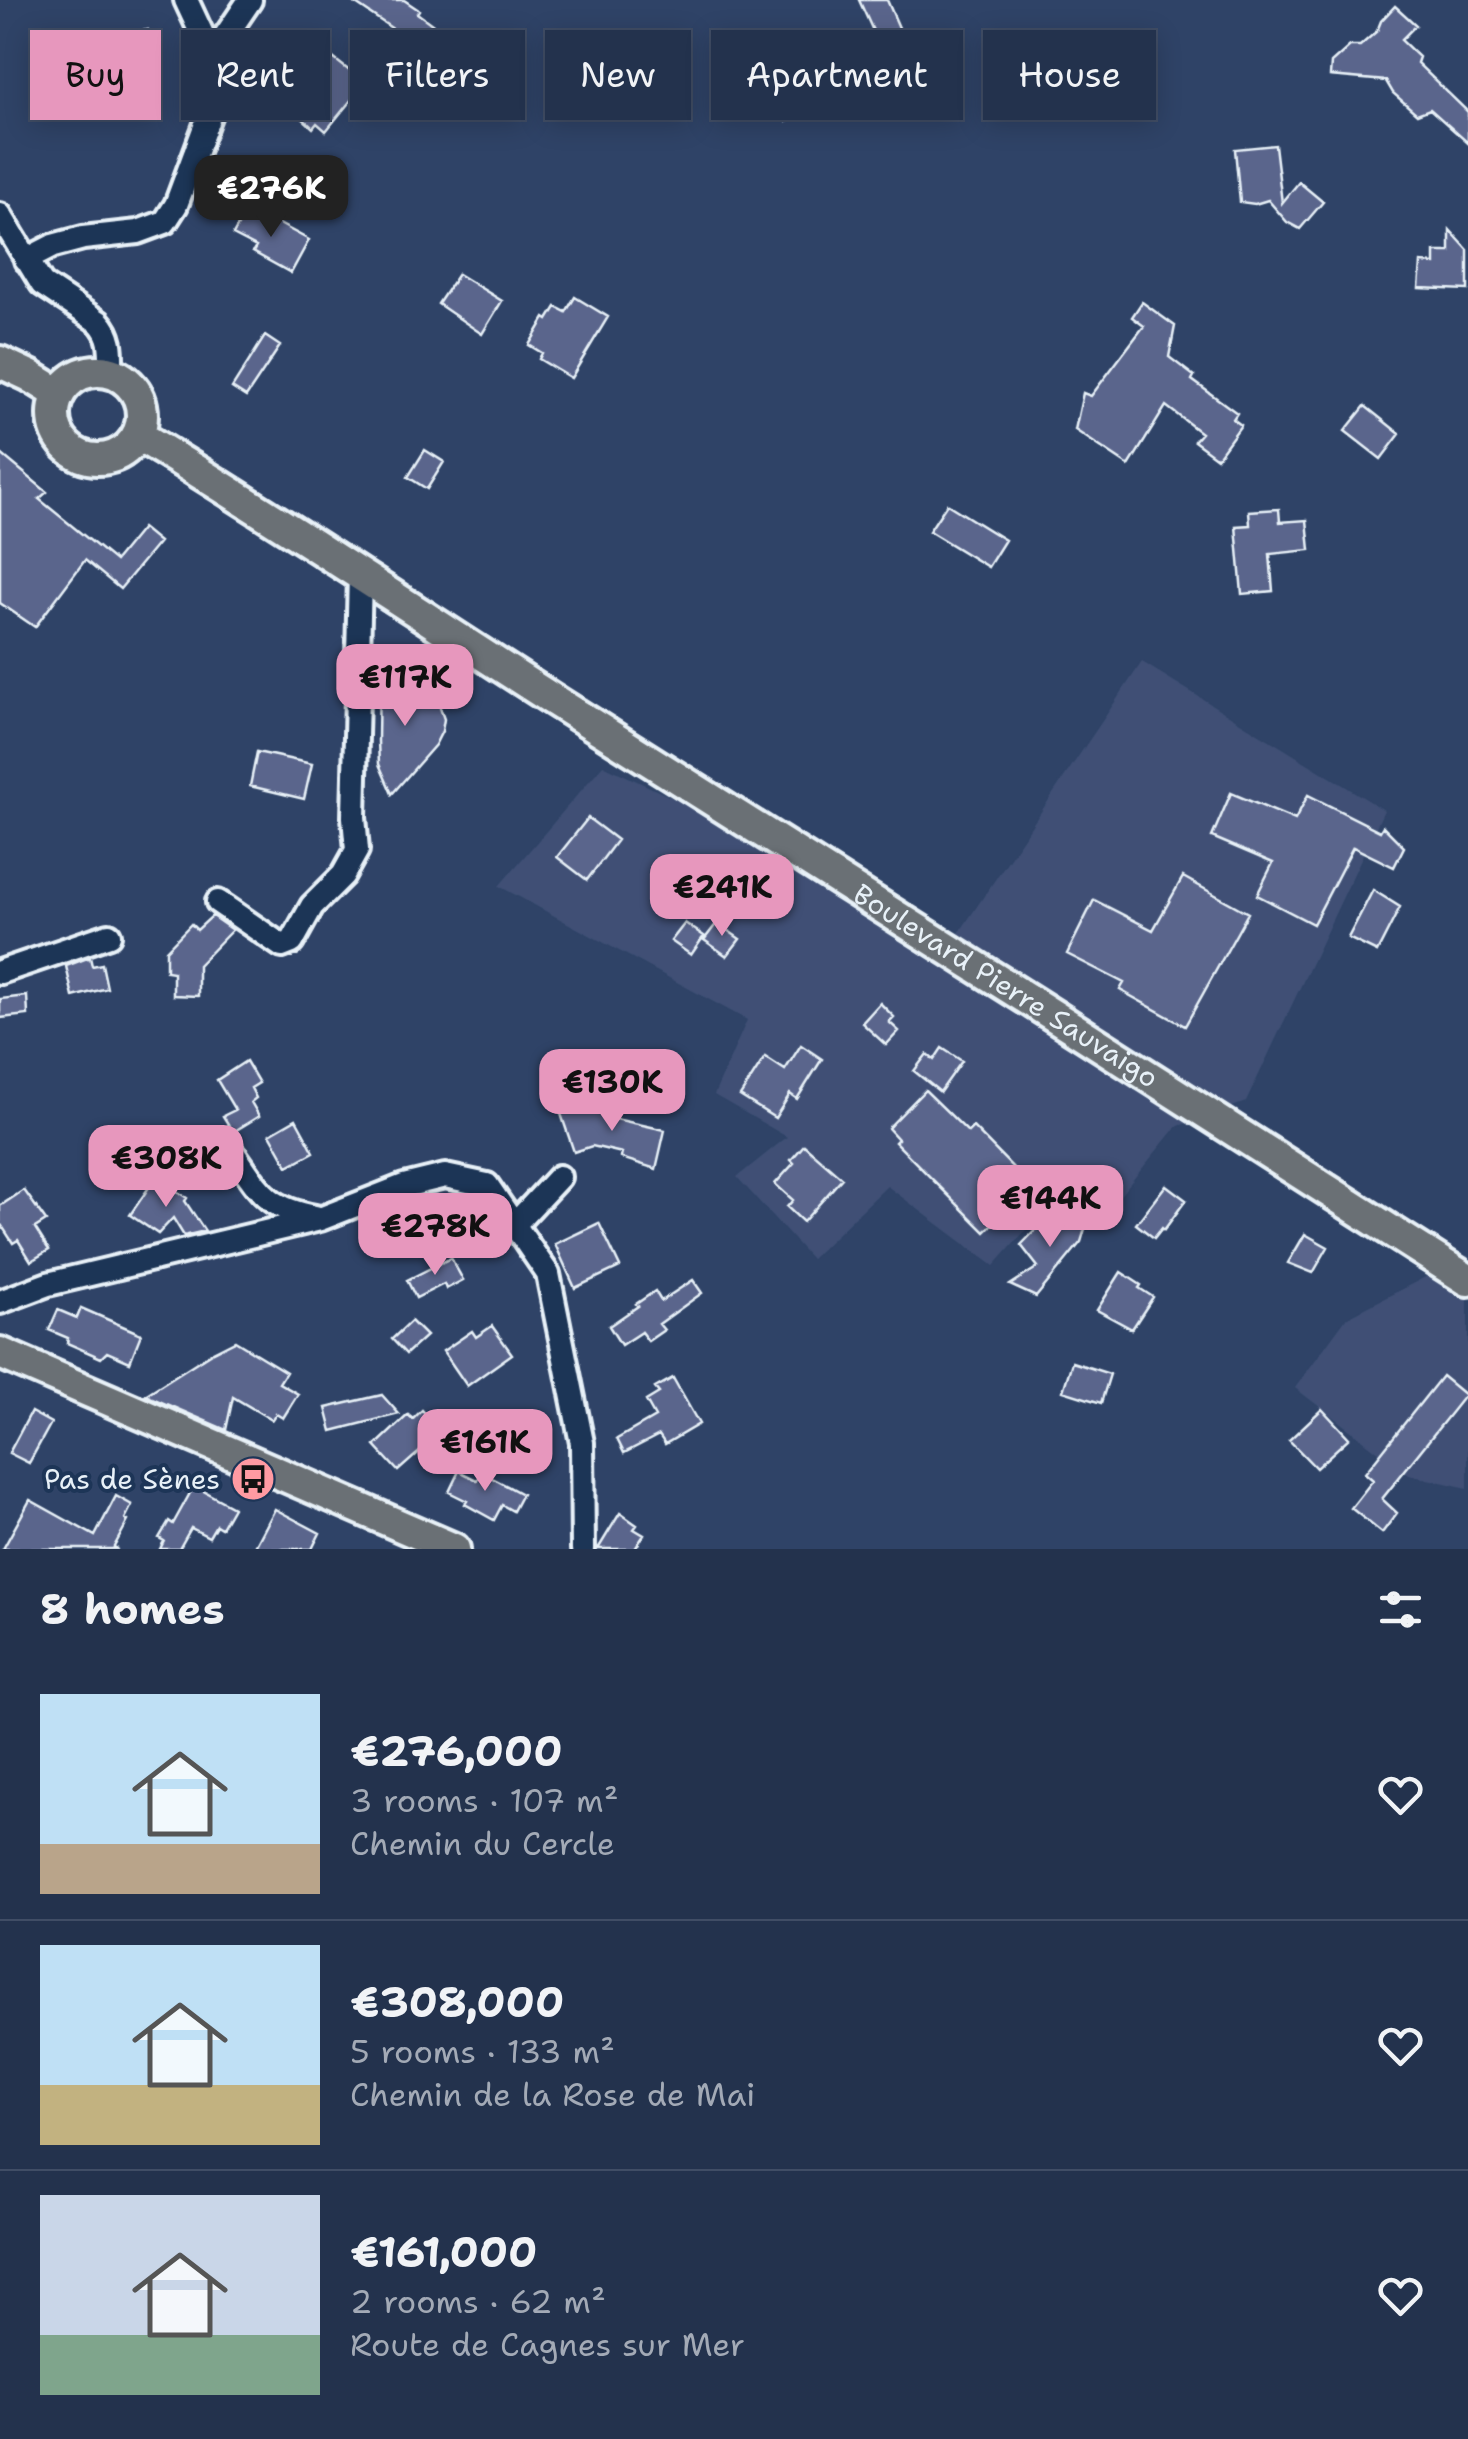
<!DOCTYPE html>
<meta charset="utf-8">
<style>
:root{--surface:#23324d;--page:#2b3a54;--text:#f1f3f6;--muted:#a3aab6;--line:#404d65;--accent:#e797bd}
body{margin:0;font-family:"Shantell Sans",sans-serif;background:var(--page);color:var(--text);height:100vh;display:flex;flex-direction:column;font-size:38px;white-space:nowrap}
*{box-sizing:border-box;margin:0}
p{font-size:32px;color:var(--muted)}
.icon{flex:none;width:55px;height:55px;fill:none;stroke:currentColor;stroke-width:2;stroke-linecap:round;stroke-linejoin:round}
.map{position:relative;height:1549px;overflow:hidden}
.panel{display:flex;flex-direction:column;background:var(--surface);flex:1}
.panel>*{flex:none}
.banner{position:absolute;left:30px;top:30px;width:1410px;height:90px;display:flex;gap:20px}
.price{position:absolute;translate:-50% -85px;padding:0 22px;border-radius:20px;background:var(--accent);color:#111;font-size:32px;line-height:65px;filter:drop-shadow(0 2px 5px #0008)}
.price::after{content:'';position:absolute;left:50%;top:60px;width:30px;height:22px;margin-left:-15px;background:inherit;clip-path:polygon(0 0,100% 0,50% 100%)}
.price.selected{background:#222;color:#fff}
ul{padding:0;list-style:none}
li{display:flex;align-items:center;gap:30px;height:250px;padding:0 40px}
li+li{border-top:2px solid var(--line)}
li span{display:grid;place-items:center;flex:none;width:280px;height:200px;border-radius:0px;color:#555}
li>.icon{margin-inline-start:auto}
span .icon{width:120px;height:120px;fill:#fffc;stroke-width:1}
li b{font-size:42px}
h2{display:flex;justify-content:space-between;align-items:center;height:120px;padding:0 40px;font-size:42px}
.pill{padding:0 35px;border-radius:0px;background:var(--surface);box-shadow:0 5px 25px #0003,0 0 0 2px var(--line);font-size:35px;line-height:90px}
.pill.selected{background:var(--accent);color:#111}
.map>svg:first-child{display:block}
.built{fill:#3f5075}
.building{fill:#5a658c;stroke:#e8f1f8;stroke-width:2.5}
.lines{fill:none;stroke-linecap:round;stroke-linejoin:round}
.minor-casing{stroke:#e8f1f8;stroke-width:30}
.major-casing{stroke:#e8f1f8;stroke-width:38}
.minor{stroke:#1d3557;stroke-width:22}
.major{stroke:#6b7074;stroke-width:30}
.labels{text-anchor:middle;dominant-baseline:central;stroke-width:8;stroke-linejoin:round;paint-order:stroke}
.street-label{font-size:28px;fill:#e8f1f8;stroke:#1d3557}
.poi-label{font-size:28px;fill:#e8f1f8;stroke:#1d3557;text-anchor:end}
</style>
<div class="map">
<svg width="1468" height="1549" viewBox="0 0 1468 1549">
<rect width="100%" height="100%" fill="#2f4367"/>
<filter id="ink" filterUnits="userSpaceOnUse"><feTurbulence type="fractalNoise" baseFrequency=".01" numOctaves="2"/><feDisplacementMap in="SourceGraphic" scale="20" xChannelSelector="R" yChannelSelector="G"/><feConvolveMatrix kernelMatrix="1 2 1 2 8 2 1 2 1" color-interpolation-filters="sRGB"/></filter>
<g filter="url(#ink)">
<path class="built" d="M1142,662L1384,810L1246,1102L1176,1127L1100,1220L1057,1195L994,1266L887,1186L811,1259L737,1177L787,1137L714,1095L747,1020L499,886L603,765L959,933Z
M1468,1255V1488L1409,1475L1295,1388L1346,1318Z"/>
<path class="building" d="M350,0H404L419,10L417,13L436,27L421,48Z
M859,0H887L900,30L941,83L921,98L879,44Z
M1395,6L1416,25L1401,40L1419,57L1417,63L1468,112V143L1430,109L1417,114L1393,93L1386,81L1330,76L1331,63L1350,46H1360L1377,31L1381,21Z
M148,30L159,99L117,105L114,84H119L111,40L118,38L117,34Z
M767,53L777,65L782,61L802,85L816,74L827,88L787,121L745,71Z
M333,58L365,83L326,131L317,123L313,128L288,105L306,82L309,85Z
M1275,145L1282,203L1299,182L1323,202L1300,229L1287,222L1268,200L1255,204L1240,202L1235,149Z
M248,207L309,240L291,273L253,252L256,247L233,235Z
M1450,230L1468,250V290L1419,288L1421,263L1435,264V252H1450Z
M458,274L502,301L482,334L438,304Z
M575,297L608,317L571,378L539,359L542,353L529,345L545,318L548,320L556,307L566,312Z
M1142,302L1175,326L1169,357L1194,376L1192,380L1237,413L1233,419L1241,425L1217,458L1194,441L1201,433L1166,406L1129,466L1075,430L1083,393L1091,396L1144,326L1132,317Z
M265,336L280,346L246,397L232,388Z
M1365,406L1400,434L1381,459L1345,431Z
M425,450L444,462L427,489L408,477Z
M0,453L47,492L39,499L115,561L142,528L159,542L120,589L85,560L35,627L0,603Z
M947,504L1005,540L988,567L929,531Z
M1279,509L1280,522L1307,520L1310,550L1270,554L1273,591L1242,594L1236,526L1250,525L1249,511Z
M392,676L428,694L439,705L444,719L442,731L435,745L392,794L379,764L378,741L379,677Z
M257,752L312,764L304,799L250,786Z
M1231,793L1295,820L1308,795L1380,831L1383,826L1404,847L1394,867L1353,847L1313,924L1257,895L1273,863L1212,837Z
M588,818L617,840L587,880L557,857Z
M1183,877L1248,913L1185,1026L1120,990L1124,983L1067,954L1094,900L1153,930Z
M1373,890L1400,907L1377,952L1348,938Z
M212,916L232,930L198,965V996L173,995V972L166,971V950L191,924L197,930Z
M685,923L704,936L691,955L671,941Z
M717,923L740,939L727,956L704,940Z
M90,957L92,966L102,964L107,988L73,997L66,966Z
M27,996L28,1015L0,1018V999Z
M880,1003L894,1017L889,1022L899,1031L886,1045L862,1023Z
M801,1045L822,1059L797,1099L790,1094L775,1118L740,1096L765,1057L785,1070Z
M942,1048L962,1061L940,1092L914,1071L927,1054L934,1060Z
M246,1061L259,1083L251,1088L256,1098L251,1102L259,1116L233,1132L223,1116L235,1110L217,1080Z
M925,1090L968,1132L973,1127L1028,1183V1190L985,1232L895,1142L898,1139L888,1128Z
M597,1100L602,1116L665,1130L656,1169L621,1158L622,1153L592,1146L574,1152L559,1108L580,1101L581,1105Z
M296,1119L314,1152L288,1166L270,1134Z
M804,1145L842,1178L803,1222L787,1207L793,1200L775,1184L794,1163L791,1160Z
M156,1177L187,1198L185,1201L205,1231L184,1236L173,1218L158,1234L130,1215Z
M1166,1185L1186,1200L1164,1230L1162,1228L1154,1238L1136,1224Z
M24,1190L46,1221L35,1228L49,1250L31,1261L18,1240L13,1243L0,1223V1206Z
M1054,1211L1087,1222L1081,1242L1036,1297L1010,1285L1038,1267L1021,1245Z
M599,1223L620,1267L575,1288L555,1244Z
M1305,1234L1328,1247L1313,1273L1288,1263Z
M451,1258L463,1280L446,1289L444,1284L416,1298L407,1280Z
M1121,1272L1141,1285L1139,1288L1153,1297L1132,1329L1097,1310Z
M693,1280L702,1293L659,1324L664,1330L648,1341L641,1332L621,1345L609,1326L638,1306L636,1304L655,1291L661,1301Z
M81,1308L141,1334L130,1362L107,1352L101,1358L67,1343L68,1338L49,1330L58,1310L77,1318Z
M411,1321L426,1336L406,1354L392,1339Z
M492,1326L512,1354L467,1386L443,1351L472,1331L476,1337Z
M235,1341L286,1372L279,1383L298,1394L283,1418L276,1414L272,1420L233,1397L226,1430L145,1395L211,1353Z
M1072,1362L1110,1374L1101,1403L1063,1391Z
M1442,1376L1465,1395L1382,1499L1397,1513L1382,1533L1351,1508L1373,1480L1365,1473Z
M673,1378L699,1424L665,1444L659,1435L624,1453L617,1439L655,1417L646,1401L659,1393L655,1388Z
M382,1395L399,1414L332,1431L326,1408Z
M1322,1409L1349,1438L1316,1468L1289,1440Z
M422,1410L442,1432L398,1471L375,1446L408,1415L413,1419Z
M31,1412L51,1423L29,1463L9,1453Z
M459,1471L477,1480L483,1473L522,1494L513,1511L502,1505L494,1520L465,1504L467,1501L449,1492Z
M194,1486L233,1507L221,1528L216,1525L209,1537L191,1528L179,1549H160L164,1541L159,1538L169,1521L173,1524Z
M116,1496L132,1505L125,1519L128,1521L114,1547L118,1549H3L30,1500L95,1536Z
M275,1509L320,1533L312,1549H254Z
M620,1513L637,1525L634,1529L644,1535L635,1549H598Z"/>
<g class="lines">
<defs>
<path id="minor" d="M212,56L250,0
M0,215L42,284L99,322C113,337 111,353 111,373
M26,260L53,246L83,238L138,232L165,222L176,205L215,100L212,56L186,0
M218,902L282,946L292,942L312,906L343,875L357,850L354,817L360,575
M0,972L109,935
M229,1147C259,1188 262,1207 315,1217
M515,1224L559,1177
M0,1302L48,1284L320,1219L404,1186L445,1176L487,1185L548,1274L582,1443L583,1549"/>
<g id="major">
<path d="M0,362L30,376L59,394"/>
<circle cx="98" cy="415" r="44"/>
<path id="s1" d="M138,435C278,519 414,611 552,699C858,892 1164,1084 1468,1280"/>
<path d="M0,1353L454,1549"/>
</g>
</defs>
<use href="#minor" class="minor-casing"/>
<use href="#major" class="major-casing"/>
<use href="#minor" class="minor"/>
<use href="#major" class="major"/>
</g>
</g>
<defs>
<symbol id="bus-disc" viewBox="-11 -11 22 22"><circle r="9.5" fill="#ff9aa2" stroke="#1d3557"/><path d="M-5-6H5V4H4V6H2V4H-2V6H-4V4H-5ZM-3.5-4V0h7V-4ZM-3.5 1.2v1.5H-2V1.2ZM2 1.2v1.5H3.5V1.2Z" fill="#111"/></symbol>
</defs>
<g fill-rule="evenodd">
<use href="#bus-disc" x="228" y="1454" width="50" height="50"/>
</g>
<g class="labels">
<g class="street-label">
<text stroke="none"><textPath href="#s1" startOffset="1028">Boulevard Pierre Sauvaigo</textPath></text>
</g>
<g class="poi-label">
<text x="220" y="1479">Pas de Sènes</text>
</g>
</g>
</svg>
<b class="price selected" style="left:271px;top:240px">€276K</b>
<b class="price" style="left:405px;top:729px">€117K</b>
<b class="price" style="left:722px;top:939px">€241K</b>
<b class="price" style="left:612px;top:1134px">€130K</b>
<b class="price" style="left:166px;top:1210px">€308K</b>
<b class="price" style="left:1050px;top:1250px">€144K</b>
<b class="price" style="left:435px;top:1278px">€278K</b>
<b class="price" style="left:485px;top:1494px">€161K</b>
<div class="banner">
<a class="pill selected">Buy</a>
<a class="pill">Rent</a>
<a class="pill">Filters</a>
<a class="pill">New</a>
<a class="pill">Apartment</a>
<a class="pill">House</a>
</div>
</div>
<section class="panel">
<h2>8 homes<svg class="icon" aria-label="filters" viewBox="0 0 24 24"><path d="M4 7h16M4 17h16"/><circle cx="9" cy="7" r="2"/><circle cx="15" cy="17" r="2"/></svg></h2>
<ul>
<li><span style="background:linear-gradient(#bfe0f5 75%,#b9a48a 0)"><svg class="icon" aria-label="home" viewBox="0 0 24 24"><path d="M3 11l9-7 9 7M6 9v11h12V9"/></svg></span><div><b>€276,000</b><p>3 rooms · 107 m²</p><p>Chemin du Cercle</p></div><svg class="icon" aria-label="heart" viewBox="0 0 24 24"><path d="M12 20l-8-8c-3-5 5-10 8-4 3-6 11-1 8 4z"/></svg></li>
<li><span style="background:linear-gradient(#bfe0f5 70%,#c2b280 0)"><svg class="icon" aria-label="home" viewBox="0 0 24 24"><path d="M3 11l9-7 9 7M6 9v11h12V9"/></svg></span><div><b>€308,000</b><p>5 rooms · 133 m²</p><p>Chemin de la Rose de Mai</p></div><svg class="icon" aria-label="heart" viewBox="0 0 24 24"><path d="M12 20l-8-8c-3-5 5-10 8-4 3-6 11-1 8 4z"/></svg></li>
<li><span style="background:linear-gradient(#c9d6e8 70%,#7fa58c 0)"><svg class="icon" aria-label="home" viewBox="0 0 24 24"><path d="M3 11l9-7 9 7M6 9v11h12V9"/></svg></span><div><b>€161,000</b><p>2 rooms · 62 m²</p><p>Route de Cagnes sur Mer</p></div><svg class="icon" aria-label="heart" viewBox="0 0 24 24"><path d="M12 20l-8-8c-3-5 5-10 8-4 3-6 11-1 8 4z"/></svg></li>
</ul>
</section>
